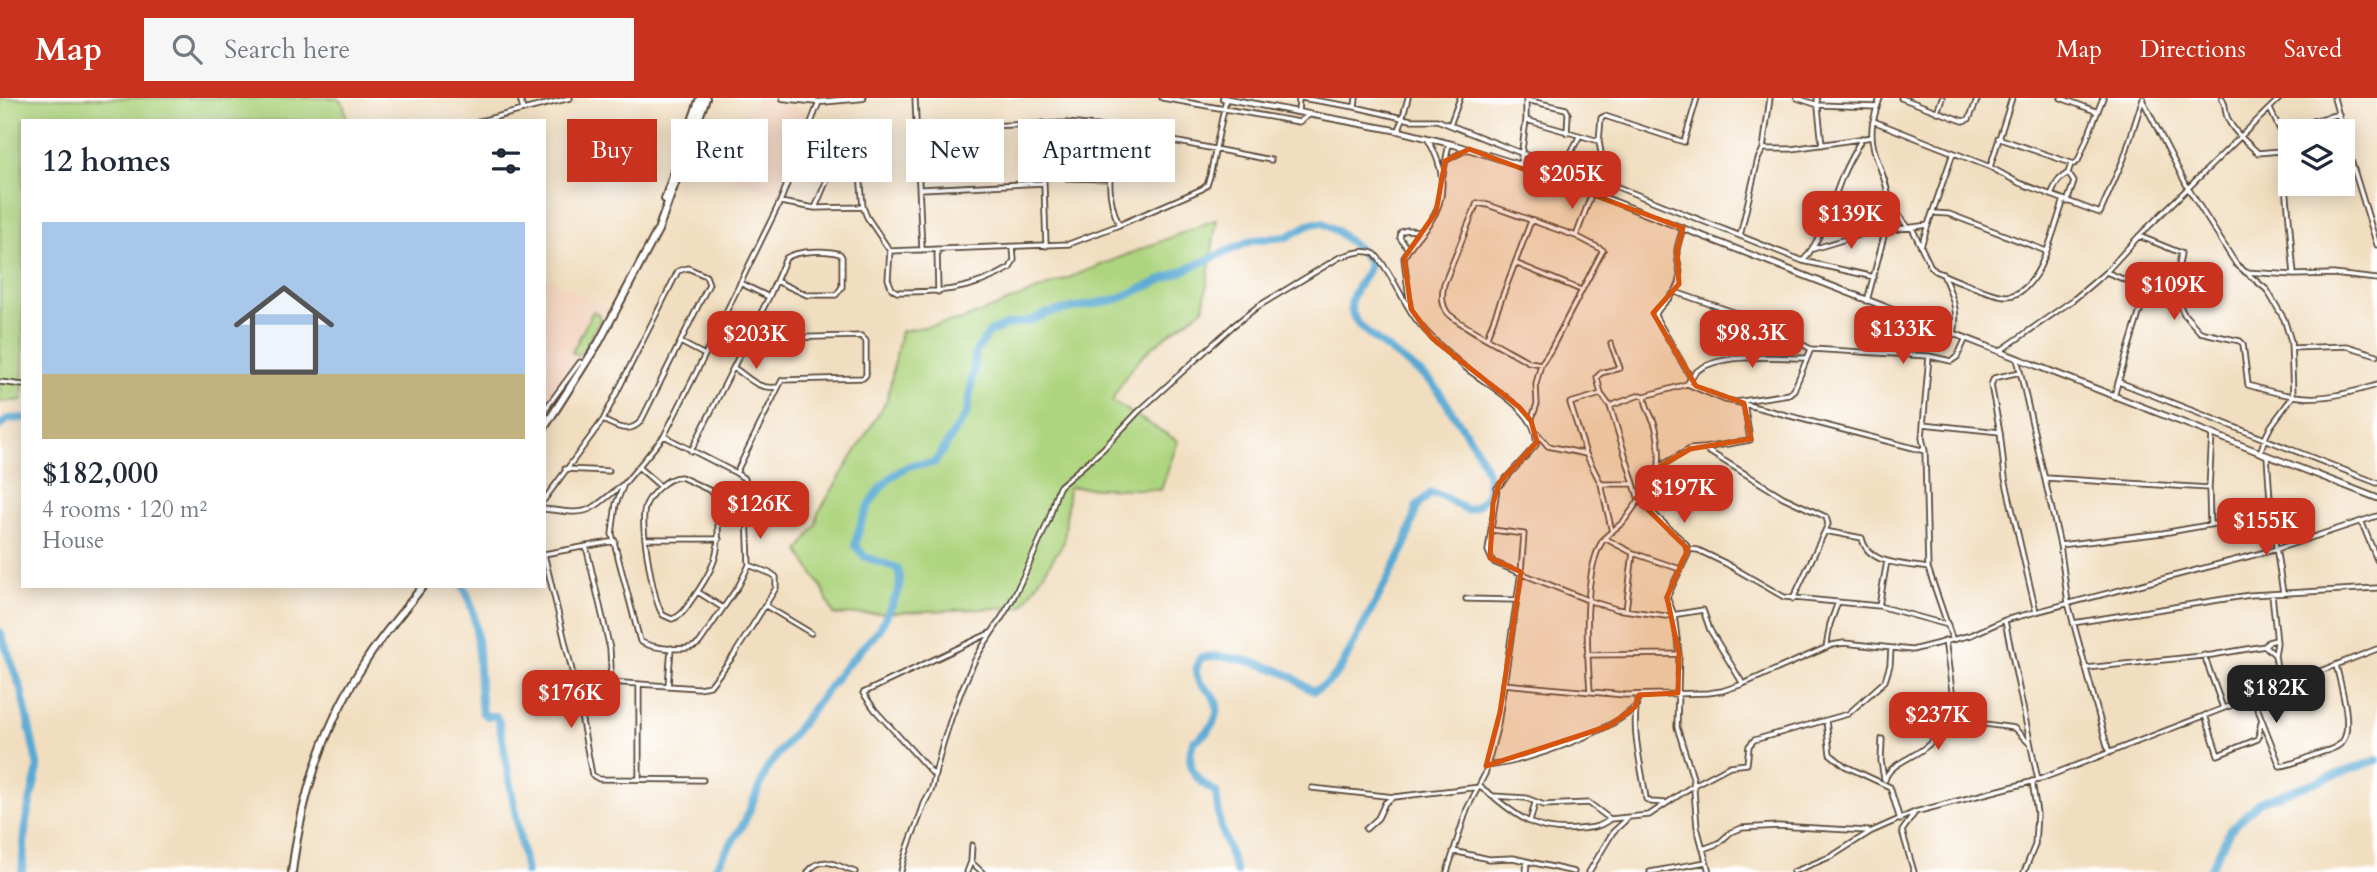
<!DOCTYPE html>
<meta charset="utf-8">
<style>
:root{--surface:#fff;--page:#f6f6f7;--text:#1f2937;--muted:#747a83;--accent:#c8321e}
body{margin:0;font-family:Cardo,serif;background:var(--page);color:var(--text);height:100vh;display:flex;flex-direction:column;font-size:26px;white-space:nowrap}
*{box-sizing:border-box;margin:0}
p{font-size:23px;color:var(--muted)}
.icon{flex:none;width:38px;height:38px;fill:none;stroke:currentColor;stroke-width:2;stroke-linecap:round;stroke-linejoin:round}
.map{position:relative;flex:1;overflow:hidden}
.drawer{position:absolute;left:21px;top:21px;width:525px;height:469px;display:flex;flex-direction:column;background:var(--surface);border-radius:0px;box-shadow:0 4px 18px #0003}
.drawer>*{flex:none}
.guide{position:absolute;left:567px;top:21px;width:665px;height:63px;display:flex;gap:14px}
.controls{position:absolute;left:2278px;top:21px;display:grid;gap:14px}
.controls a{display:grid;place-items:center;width:77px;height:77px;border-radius:0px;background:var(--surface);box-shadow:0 4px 18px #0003;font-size:35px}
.price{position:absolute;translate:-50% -60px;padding:0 16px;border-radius:14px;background:var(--accent);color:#fff;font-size:23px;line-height:46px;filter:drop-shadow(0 2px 4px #0008)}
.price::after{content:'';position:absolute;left:50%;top:42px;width:21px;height:16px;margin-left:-10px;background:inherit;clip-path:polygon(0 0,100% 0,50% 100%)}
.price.on{background:#222;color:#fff}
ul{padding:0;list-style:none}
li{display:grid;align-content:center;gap:14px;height:371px;padding:0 21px}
li span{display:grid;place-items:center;height:217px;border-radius:0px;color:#555}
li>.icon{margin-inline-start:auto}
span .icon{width:126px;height:126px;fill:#fffc;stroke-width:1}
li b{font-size:30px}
h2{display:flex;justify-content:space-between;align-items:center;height:84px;padding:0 21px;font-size:30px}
.tag{padding:0 24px;border-radius:0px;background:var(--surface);box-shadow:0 4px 18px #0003;font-size:24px;line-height:63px}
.tag.on{background:var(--accent);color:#fff}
header{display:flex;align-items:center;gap:42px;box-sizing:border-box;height:98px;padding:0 35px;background:var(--accent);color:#fff}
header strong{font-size:33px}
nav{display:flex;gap:38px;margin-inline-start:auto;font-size:24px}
.search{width:490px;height:63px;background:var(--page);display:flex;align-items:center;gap:18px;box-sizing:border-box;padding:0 24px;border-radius:0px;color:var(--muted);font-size:26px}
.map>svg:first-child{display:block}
.built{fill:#f3d4bf}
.green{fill:#add47e;stroke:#747f4e;stroke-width:2}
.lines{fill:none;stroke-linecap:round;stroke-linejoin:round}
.river{stroke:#58a9d3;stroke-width:8}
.minor-casing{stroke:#564536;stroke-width:7}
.tertiary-casing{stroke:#564536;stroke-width:8}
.trunk-casing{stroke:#564536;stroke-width:10}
.minor{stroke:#fff;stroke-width:3.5}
.tertiary{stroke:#fff;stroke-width:4.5}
.trunk{stroke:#fff;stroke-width:6}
.marked{fill:#d7540e;fill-opacity:0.2;stroke:#d7540e;stroke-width:5;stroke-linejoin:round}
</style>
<header>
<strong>Map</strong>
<div class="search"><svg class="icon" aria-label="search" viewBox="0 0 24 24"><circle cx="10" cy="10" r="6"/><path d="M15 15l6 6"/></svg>Search here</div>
<nav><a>Map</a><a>Directions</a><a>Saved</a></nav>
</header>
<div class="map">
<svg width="2377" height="774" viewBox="0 0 2377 774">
<rect width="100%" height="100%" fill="#fff"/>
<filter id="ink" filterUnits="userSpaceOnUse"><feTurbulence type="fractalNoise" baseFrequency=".0143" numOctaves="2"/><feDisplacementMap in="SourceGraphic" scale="14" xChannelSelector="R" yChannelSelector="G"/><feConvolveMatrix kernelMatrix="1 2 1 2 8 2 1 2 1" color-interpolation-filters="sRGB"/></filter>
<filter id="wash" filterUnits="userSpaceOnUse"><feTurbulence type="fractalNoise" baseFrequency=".00686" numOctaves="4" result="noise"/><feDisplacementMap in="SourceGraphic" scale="28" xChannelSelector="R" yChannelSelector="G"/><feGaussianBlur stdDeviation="1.57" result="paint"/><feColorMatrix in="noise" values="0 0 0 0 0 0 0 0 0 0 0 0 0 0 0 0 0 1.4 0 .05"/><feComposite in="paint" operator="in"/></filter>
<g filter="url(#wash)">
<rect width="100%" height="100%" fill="#f1dec0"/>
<path class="built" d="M757,0H769L811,15L780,98L704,70L718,33L755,6Z
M544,177L611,212L582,264L549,314L544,311Z"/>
<path class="green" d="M0,0H338L344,7L347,23H23V302L0,304Z
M1217,121L1203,211C1164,240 1133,257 1112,303L1178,343L1161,392L1069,389L1064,444L1022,509L834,517L822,490L799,453L816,427L818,415L887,302L901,233L962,222Z
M593,213L599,217L600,222L582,255L577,257L572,254Z"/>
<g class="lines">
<path class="river" d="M0,328L8,321L23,320
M463,488C482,520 477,577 482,614L487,618H496L499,624L526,774
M0,534L21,591L38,670L26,722L22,774
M713,774L744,725L768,669L843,571L880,531L899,492L900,479L897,470L865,459L855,447C862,415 877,383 909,368C917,364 926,368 935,364L967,315L976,253L990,234L1006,227L1030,223L1048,215L1118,201L1253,142L1287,139L1312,125H1323L1337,133L1362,154L1370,167C1365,185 1342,198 1355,221C1366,239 1412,267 1430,283C1441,294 1449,310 1458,323C1474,347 1513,397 1467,412L1442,398L1431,395L1417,408L1405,448L1342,568C1335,580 1327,587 1314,593C1305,590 1299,583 1291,578C1271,568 1222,553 1200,560C1197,568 1194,574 1198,581C1201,588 1209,592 1213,598C1225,617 1209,635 1193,644C1185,668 1194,682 1216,694L1220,727L1236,774
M2209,774L2230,732L2259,704L2377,662"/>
</g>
</g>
<g filter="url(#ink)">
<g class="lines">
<defs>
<path id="minor" d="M520,0L523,12
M915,0L922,152
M1162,0L1299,24L1309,17
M1301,0L1355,9L1411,22H1437L1521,55L1610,86L1803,163L1874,179
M1797,0L1818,7L1877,9
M1817,0L1822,47
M1901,0L1963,23L1969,21L1978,0
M2061,0L2098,14
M2222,0C2227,8 2224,14 2228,21C2234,35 2248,45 2258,55L2291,52
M2334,0L2343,33
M1526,2L1566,11L1568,15L1567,35
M2143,3L2188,90L2236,166L2267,192L2284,221L2291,243L2293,298L2271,328L2265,340L2260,355
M1355,9L1356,0
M2270,11L2280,32L2283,53L2294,177
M1298,14L1299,0
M1937,14L1942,0
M1526,22L1599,43L1601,20L1605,18L1684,44L1697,0
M480,23L570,0
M1873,23L1990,69L2019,85L2100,115L2124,60L2143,0
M1042,25L1046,148
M1450,27L1460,0
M1119,33C1111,71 1103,89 1119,127
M1399,33L1408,0
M2312,33L2313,23L2339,16
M918,36L982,28L1067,25L1096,28L1271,62
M2343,36L2377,147
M1998,40L2074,66L2078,63L2103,0
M1599,43L1603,67L1610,85
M1763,51H1792L1872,39
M1445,63L1468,51
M1520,67L1526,22V0
M1990,69L2012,0
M860,76L863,109L867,119L890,153L888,181L892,191L897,194C941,194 971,193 1010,170L1014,162L1013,150
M1443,77L1449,45
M1067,80L1109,81
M1557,82L1579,39
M921,91L1044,85
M2051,97C2057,84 2056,83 2068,75L2071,66
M780,104L815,110L863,109
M2067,104L2074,84L2068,75
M1892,109L1908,129
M815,110L840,51
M1934,115L1949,116L2046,153
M1683,130C1681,137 1678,145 1677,152C1676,164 1683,175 1679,186C1674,200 1659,206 1655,218L1691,280L1687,286L1645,298C1645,308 1650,315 1654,324C1659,338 1662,366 1656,380C1652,389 1642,392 1639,402L1686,446L1688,456L1667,499L1674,517L1679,556L1677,629L1693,680L1697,729L1709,774
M1912,130L1930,167L1935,173C1948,179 1995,199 2008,198C2041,195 2054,128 2064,102
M1576,138L1592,95
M1740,138L1758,61L1763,51L1770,0
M2139,138L2181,155L2174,196L2184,216L2200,234L2240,243L2243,246L2248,287C2302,304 2324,303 2377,287
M1921,148L1928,127
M937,151L938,194
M1408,151L1400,140L1401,134L1407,132L1423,133
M1813,151L1862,136L1928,127L1953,55
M890,153L1069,146L1119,127L1202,91L1207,87L1210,78L1226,1
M1803,163C1824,138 1830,109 1842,79C1847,66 1855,53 1862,40
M1515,165L1581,192
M2106,174L2145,190L2146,193L2114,298
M2245,174L2294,177L2333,176L2377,181
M1943,176C1952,199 1959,211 1954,236
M740,185L769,199
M1675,194L1754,221L1811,251L1929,258L1951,263L1957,259L1966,240
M1867,203L1889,119C1893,83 1870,61 1872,32C1872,22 1877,10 1880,0
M1410,209L1404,160C1410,146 1421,136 1430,124C1449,97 1443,67 1427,40
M1487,239L1531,123
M682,245L705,257
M2292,250L2347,248L2377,257
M2000,253L2073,202L2106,174L2139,138L2280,0
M1929,258L1922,340L1925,353L1928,470L1952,540
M2017,260L2060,447L2068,505L2109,655
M734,270C750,280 757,292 778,289
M2020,274L1994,280L1991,287L2000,334L2005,380L2036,514
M1691,280C1707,253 1777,260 1806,260
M0,284L23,287
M2119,284L2377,385
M1687,286L1725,302L1736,304L1789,296L1794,292L1811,251
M1601,296L1570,305L1586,356L1601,386L1612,434
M1736,304L1925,353
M1610,308L1640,297L1644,298
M544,313L580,264L584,266
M1531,323L1537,306L1536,286L1541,266L1550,253L1603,152L1576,138L1488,107L1477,105L1444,186C1442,196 1441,205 1447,214C1453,224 1514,255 1529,264L1541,266
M1923,326L2000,334
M1536,334L1548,348L1586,356
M664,338L736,375L745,381L746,388L749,467L739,487L700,544C692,555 651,551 640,543L612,436L616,406L624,386L664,338L705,257L780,104L819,4
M1705,350L1750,342L1744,305
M691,353L769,199L786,160C798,152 827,152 840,156L842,159V189L836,197H807L776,183
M2267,358L2271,416L2283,495
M638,369L660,388
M1659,369L1690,351L1703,350L1783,399L1826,419L1828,426L1825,433L1793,501
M565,371L609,373
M736,375L782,282L863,280L866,277V243L861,238L773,240L752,234
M681,379L709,392L717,401C719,451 722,460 691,503C686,510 682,518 672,521L663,517C653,504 642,433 644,415C645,400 665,379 681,379Z
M2046,380L2209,390
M1601,386H1633
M544,402L603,322L678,173L688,170L706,178L709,186L707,190L641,323C630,336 616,329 603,322
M544,411C591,417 586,416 622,387
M2362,425L2377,462
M2210,427L2209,390L2212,336
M1825,433L1862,440C1867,467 1906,466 1928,470
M1604,440L1633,455L1680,471
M645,441H719
M2060,447L2163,435L2271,416
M586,448L610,551L611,569L609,584
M1688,451L1698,452L1725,465L1784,499L1879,508L1948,527
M544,456L575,585L592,677L599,681L703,682
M544,456L615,443
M698,494L723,510
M2272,496L2277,545L2275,557
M1466,501L1516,502
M766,508L811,535
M1879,508L1887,463
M1626,512L1633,455
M2005,523L2038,682
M2073,525L2250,497L2377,490
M1945,542L1956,622L2014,630L2029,645
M2265,548L2268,544L2276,542
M1826,550L1830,526L1838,504
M1587,557L1679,556
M2204,557L2223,610
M2086,570L2212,557L2265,548L2275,557L2280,590
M575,585L609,584L698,590L710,588L734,557L776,490V479L772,476L749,467
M1503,586L1625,597L1708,595L1722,593L1743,586L1832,547L1844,545L1912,552L1971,537L2005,522L2277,451L2377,418
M668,588L671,550
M1590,593C1587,555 1582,474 1603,442C1608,435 1617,430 1623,424C1629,417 1634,409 1639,402L1610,308L1601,296L1597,279L1601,275L1620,270L1611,246
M1639,597C1629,627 1642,669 1646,701L1651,704L1667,705
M2253,599L2280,668C2292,667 2305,660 2317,656C2325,653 2337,651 2342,644C2354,630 2340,584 2336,567
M2205,617L2218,657L2258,641L2261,624
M1826,623L1830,656L1845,668L1890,689L1900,722
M1882,641L1881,663L1884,681
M1487,668C1496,666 1505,666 1514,663C1547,655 1612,632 1635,609
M934,677L875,612L863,595L990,535
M639,680V586
M1885,682C1891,656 1947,660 1944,607
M1312,690L1394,699L1480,689L1493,698L1526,700L1544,707L1589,705L1610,721L1649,717L1694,687L1730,668L1747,666L1749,648L1754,642L1848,616L1885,583L1890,567L1891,550
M1495,700C1523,723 1541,735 1579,731C1591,730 1601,729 1610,721
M1914,716L1902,733L1914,774
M1530,724L1535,705
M1366,731L1378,720L1385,705L1392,700
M972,747L971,764L982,774
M1703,751L1719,745L1731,734L1742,730L1778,728L1868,733
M1453,753L1489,761L1513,760L1574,774
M808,774C823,755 838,769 855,774
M901,774C905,751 916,731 923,709C925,702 930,697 932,690C941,646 955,604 974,564C986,540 1004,520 1015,496C1027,471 1038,448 1048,423C1053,412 1054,398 1060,388L1103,351L1138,314L1233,228L1257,209L1340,159C1351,156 1364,150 1375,156C1392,175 1401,200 1415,220C1429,239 1448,255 1466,270C1488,288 1541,314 1536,347L1497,390L1488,453L1493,464L1590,503L1616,511L1666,518L1703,512L1710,532L1743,586
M967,774L971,764
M1447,774L1467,711L1485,676L1498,626L1521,474L1524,436L1492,432
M1526,774L1527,764
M1589,774L1613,734L1627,721
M1650,774L1706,764
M1793,774L1832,758L1870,734L1915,714L2038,682L2377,551
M2024,774L2035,747L2037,715L2032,683"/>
<path id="tertiary" d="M783,0L819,4L863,0
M1223,0L1399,33L1455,47L1520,67L2377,400"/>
<path id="trunk" d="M665,101L700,0
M544,330L599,244L658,132L706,0
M292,774C301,701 324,628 364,566C381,538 403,514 423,488"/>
</defs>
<use href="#minor" class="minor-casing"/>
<use href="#tertiary" class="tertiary-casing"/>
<use href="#trunk" class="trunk-casing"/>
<use href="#minor" class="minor"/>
<use href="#tertiary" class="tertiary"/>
<use href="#trunk" class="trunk"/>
</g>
</g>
<path class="marked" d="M1469,51L1683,130L1677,153L1679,186L1653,215L1696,288L1744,305L1751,341L1690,351L1659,369L1651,387L1636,400L1688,451L1667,499L1679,556L1678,595L1639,597L1635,609L1609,628L1486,668L1500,614L1521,474L1490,460L1493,405L1499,385L1537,344L1531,323L1519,309L1432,240L1411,211L1404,160L1436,114L1445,63Z"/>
</svg>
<div class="controls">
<a><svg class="icon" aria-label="layers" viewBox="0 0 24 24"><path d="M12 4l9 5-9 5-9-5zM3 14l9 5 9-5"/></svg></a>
</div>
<b class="price" style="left:1572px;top:113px">$205K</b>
<b class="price" style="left:1851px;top:153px">$139K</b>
<b class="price" style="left:2174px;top:224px">$109K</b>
<b class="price" style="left:1903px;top:268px">$133K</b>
<b class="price" style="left:1752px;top:272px">$98.3K</b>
<b class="price" style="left:756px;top:273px">$203K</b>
<b class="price" style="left:1684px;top:427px">$197K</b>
<b class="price" style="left:760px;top:443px">$126K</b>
<b class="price" style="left:2266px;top:460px">$155K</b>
<b class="price on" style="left:2276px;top:627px">$182K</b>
<b class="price" style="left:571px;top:632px">$176K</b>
<b class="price" style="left:1938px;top:654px">$237K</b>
<div class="guide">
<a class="tag on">Buy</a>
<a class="tag">Rent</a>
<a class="tag">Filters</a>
<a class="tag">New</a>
<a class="tag">Apartment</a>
</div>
<section class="drawer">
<h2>12 homes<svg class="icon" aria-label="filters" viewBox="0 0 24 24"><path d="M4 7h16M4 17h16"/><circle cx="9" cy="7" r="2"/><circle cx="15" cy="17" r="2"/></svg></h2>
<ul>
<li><span style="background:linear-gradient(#a9c7e8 70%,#c2b280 0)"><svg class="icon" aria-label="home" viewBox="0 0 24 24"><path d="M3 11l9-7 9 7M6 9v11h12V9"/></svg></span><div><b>$182,000</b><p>4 rooms · 120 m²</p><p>House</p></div></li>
</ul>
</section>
</div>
